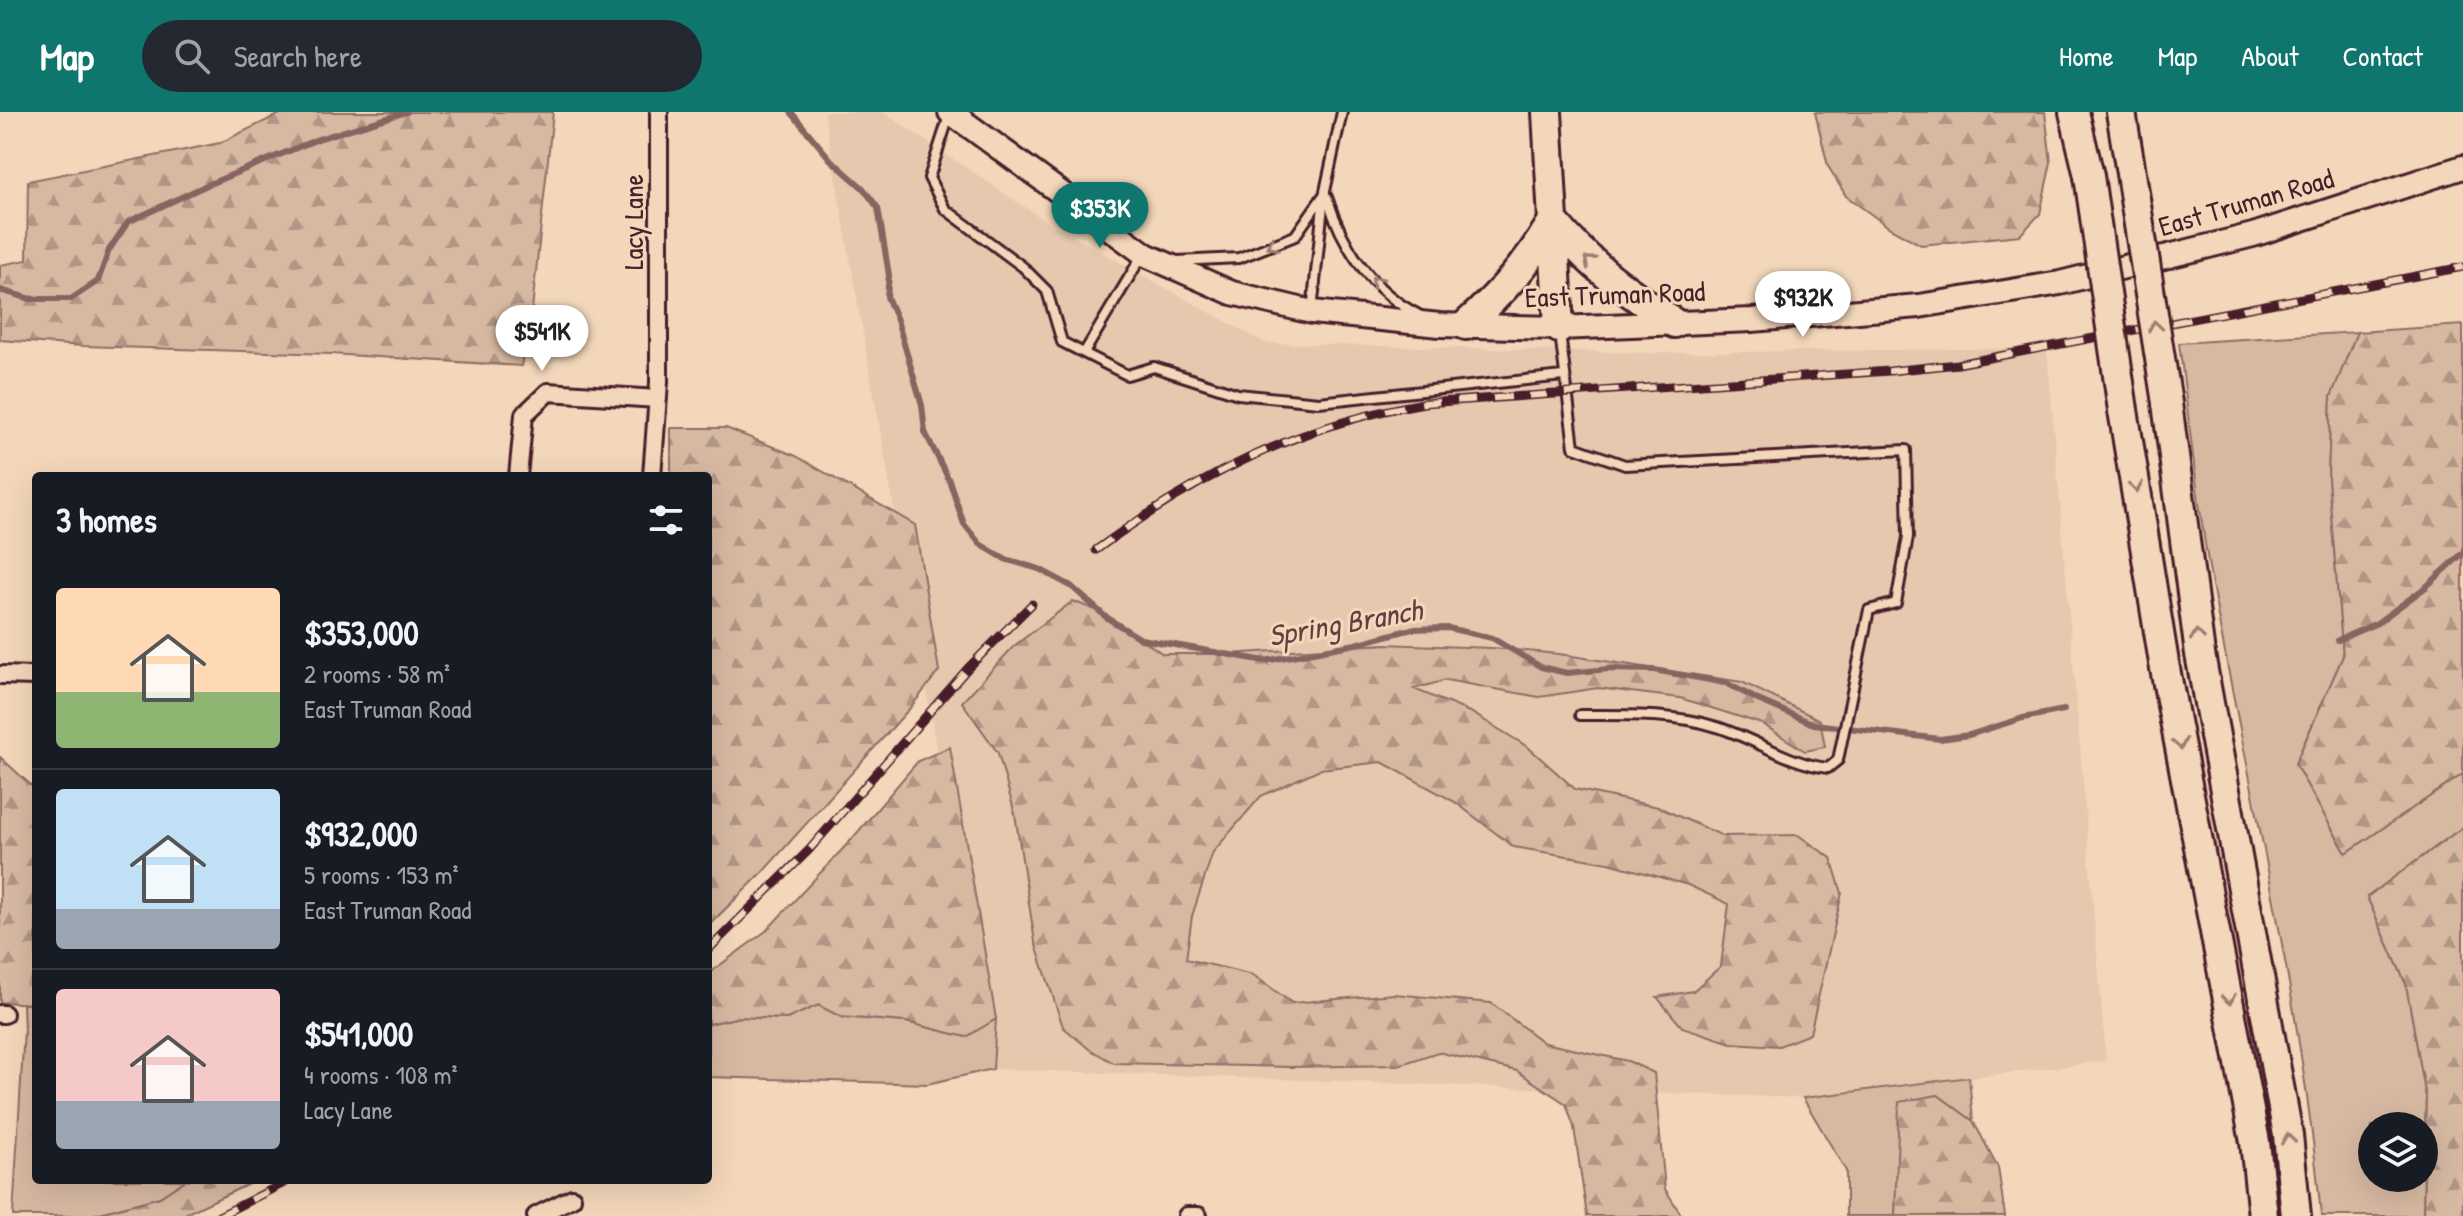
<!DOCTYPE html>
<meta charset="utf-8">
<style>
:root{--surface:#171b24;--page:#242831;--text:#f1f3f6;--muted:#9ea1a6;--line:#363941;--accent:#0f766e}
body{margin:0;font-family:"Patrick Hand",sans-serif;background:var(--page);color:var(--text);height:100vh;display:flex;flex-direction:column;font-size:30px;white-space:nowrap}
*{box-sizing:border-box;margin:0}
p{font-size:26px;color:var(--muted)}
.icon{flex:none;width:44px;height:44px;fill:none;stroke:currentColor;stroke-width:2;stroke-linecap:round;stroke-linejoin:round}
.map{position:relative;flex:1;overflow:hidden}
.side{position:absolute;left:32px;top:360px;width:680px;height:712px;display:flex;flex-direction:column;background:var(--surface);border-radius:8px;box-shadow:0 8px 32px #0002}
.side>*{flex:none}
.fabs{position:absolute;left:2358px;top:1000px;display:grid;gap:16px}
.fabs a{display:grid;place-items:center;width:80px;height:80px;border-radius:50%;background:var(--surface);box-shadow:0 8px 32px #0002;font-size:40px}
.price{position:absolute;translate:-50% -68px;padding:0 18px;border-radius:28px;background:#fff;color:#222;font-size:26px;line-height:52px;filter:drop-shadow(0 2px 4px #0008)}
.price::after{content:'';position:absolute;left:50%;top:48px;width:24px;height:18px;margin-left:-12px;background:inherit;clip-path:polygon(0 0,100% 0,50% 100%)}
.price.on{background:var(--accent);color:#fff}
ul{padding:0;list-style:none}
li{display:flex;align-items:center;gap:24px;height:200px;padding:0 24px}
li+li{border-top:2px solid var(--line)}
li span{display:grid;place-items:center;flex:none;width:224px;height:160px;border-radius:8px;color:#555}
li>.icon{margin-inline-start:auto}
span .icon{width:96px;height:96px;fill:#fffc;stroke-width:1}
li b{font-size:34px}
h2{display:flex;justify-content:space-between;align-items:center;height:96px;padding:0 24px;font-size:34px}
header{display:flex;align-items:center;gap:48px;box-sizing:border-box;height:112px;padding:0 40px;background:var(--accent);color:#fff}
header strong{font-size:38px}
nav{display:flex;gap:44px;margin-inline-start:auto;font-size:28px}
.search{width:560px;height:72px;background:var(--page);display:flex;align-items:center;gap:20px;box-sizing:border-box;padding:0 28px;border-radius:44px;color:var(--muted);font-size:30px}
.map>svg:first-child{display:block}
.built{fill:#e6c8af}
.grass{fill:#d7b9a2;stroke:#906c66;stroke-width:2}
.forest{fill:url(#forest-firs);stroke:#906c66;stroke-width:2}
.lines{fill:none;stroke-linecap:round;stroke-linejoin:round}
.stream{stroke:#886360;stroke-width:6}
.lane-casing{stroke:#4a1f2b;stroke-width:14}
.street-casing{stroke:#4a1f2b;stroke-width:22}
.secondary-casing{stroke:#4a1f2b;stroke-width:28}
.highway-casing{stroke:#4a1f2b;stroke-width:34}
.lane{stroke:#f3d7ba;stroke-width:8}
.street{stroke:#f3d7ba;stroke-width:16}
.secondary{stroke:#f3d7ba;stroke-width:22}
.highway{stroke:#f3d7ba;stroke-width:28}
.rail-casing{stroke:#4a1f2b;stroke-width:9}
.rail{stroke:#f3d7ba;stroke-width:6;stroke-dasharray:18;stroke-linecap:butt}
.highway-bridge-casing{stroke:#4a1f2b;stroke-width:34;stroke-linecap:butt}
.highway-bridge{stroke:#f3d7ba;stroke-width:28}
.oneway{stroke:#9e7b72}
.labels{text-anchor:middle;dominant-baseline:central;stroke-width:6;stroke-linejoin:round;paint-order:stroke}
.street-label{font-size:28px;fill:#4a1f2b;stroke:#f3d7ba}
.water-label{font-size:30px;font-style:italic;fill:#643c41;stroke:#f3d7ba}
</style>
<header>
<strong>Map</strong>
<div class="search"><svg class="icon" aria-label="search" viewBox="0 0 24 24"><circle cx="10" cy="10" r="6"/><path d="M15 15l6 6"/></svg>Search here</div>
<nav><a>Home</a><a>Map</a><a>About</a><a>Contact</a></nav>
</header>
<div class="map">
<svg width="2463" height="1104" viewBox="0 0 2463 1104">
<defs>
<pattern id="forest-firs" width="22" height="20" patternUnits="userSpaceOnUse" patternTransform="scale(2)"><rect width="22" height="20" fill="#d7b9a2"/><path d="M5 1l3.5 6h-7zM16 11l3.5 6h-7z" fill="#b09684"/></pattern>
</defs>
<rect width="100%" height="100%" fill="#f3d7ba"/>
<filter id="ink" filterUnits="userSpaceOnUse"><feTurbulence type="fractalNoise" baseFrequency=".0125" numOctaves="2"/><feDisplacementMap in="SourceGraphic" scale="16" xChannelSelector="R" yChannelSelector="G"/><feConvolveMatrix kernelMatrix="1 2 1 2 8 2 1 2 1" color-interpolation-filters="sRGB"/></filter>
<g filter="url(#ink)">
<path class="built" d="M824,0H883L1049,111L1265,231L1655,241L2047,236L2106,949L1803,986L993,957Z"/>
<path class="grass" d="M2357,220L2331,285L2328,366L2343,544L2295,652L2346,741L2463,662V715L2367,785L2406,872L2426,985L2424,1052V1014H2372V1066H2424L2423,1104H2321C2302,895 2252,689 2214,483C2198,400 2190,314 2179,231Z
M23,892H36V1068H186L160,1085L89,1104H13L24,918Z
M818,893L841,905L906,910L966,925L996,907L993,957L927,972L708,965V912L740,905L786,907Z
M1969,965L1973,1009L1938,983L1900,990L1895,1104H1846V1059L1803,986Z"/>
<path class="forest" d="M284,0H553L532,197L521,254L331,242L83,234L0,228V153L27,148L28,69L220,31Z
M1815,0H2045L2051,50L2040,102L2020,123L1921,133L1890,116L1846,84L1828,54Z
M2463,213V662L2346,741L2295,652L2343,544L2328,366L2331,285L2357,220Z
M671,316H726L796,344L915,413L939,559L910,596L762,761L708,814V364H671Z
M1073,489L1107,503L1163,542H1228L1384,532L1492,536L1559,542L1742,570L1820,608L1825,635L1805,639L1762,612L1680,586L1598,576L1539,585L1446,568L1414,577L1472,601L1528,635L1575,677L1658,695L1723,724L1798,723L1831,746L1842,781L1810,922L1779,934L1731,931L1682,915L1657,885L1693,879L1721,854L1729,792L1688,773L1609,751L1514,735L1455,690L1382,650L1320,657L1261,684L1213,740L1192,804L1186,847L1253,863L1292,891L1394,882L1491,891L1544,931L1628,949L1654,961L1665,1077L1682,1104H1587L1574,1015L1566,992L1517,959L1438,940L1399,953L1290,955L1114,951L1089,937L1063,915L1035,830L1015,702L998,641L962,590L1014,534Z
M950,635L996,907L966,925L906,910L841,905L818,893L787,907L740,905L708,912V862L766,819L852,727L918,649Z
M0,645L36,678V892L0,890Z
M2463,715V1104H2423L2426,985L2406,872L2367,785Z
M1938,983L1973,1009L1998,1055L2005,1104H1895L1899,990Z
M186,1068H257L181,1104H89L160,1085Z"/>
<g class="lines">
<path class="stream" d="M791,0L831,48L863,76L878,96L889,163L887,185L897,208L922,293L925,320L949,368L964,412L980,432L1005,447L1039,457L1071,474L1107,506L1141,527L1265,549L1356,532L1412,517L1448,516L1492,526L1541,555L1567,561L1609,557L1654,558L1726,571L1758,588L1814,612L1940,627L1969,623L2023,606L2064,598
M0,178L31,187H71L98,169L109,138L128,110L207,73L318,27L407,0
M2338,528L2377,511L2426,475L2463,441"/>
<defs>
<path id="lane" d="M950,1L929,66L945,97L1023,155L1047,179L1062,230L1127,263L1154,255L1238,282L1319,290L1563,264
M1327,85C1342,134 1372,180 1419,203
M1177,149L1239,146L1295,124L1323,84
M1312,199L1324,84L1342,0
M1560,221L1574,335L1625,353L1906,338L1908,425L1896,491L1869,498L1838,648L1828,656C1787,651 1756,627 1717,615C1674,601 1625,603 1580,603
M1084,241L1143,142"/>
<path id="street" d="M518,364L524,303L548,280L658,287
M652,364L659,270V0
M0,563L36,564
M0,902H4
M536,1104L572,1086
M1187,1104H1198"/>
<path id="secondary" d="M950,0L1146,143L1232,181L1312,200L1440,213L1559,216L1752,208L1919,194L2060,171L2253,123L2463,55"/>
<path id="highway" d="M1547,0L1559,216
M2074,0L2089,64
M2121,0L2130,55
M1466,213C1502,180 1528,152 1553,109C1591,155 1626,178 1674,211
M2167,291L2200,542L2288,1023L2296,1104
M2123,298L2164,551L2255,1030L2263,1104"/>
</defs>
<use href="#lane" class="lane-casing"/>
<use href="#street" class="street-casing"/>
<use href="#secondary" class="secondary-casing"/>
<use href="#highway" class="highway-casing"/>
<use href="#lane" class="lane"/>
<use href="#street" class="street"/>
<use href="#secondary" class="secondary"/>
<use href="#highway" class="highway"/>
<defs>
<path id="rail" d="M1096,438C1198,363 1299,313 1424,291L1890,259L1958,252L2463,155
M708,838L809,738L968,556L1032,492
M219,1104L290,1068"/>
</defs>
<use href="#rail" class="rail-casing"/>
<use href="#rail" class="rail"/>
<defs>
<path id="highway-bridge" d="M2130,55L2167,291
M2089,64L2123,298"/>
</defs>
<use href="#highway-bridge" class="highway-bridge-casing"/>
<use href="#highway-bridge" class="highway-bridge"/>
</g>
<defs><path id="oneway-chevron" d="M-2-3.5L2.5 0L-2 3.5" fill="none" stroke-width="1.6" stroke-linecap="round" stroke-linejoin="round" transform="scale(2)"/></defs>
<g class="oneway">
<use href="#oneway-chevron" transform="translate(1272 133) rotate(158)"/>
<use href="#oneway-chevron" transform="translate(1589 149) rotate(-140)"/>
<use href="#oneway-chevron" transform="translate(1376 169) rotate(-134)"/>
<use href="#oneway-chevron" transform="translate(2155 214) rotate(-99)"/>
<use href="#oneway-chevron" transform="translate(2136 375) rotate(81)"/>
<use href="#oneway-chevron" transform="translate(2197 523) rotate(-97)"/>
<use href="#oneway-chevron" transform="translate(2180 632) rotate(79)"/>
<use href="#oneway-chevron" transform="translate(2229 887) rotate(80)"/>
<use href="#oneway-chevron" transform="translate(2288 1027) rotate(-98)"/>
</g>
</g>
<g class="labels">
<g class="street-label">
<text transform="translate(2246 90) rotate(-16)">East Truman Road</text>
<text transform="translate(633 110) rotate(-90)">Lacy Lane</text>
<text transform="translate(1615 182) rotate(-2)">East Truman Road</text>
</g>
<g class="water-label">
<text transform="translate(1345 510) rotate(-10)">Spring Branch</text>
</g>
</g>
</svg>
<div class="fabs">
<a><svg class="icon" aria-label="layers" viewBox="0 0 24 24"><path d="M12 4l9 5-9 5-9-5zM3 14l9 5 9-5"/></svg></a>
</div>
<b class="price on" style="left:1100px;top:138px">$353K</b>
<b class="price" style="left:1803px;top:227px">$932K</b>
<b class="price" style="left:542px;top:261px">$541K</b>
<section class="side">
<h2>3 homes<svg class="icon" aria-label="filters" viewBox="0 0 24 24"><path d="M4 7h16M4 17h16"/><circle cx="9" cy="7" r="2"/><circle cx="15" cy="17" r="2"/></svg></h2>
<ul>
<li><span style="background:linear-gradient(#ffd9b3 65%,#8fb573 0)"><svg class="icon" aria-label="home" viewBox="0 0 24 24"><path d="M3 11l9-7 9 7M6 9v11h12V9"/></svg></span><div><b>$353,000</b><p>2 rooms · 58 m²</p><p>East Truman Road</p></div></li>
<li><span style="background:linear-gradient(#bfe0f5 75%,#9aa5b1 0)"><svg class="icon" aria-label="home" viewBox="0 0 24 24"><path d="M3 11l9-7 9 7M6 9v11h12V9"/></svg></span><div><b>$932,000</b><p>5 rooms · 153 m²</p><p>East Truman Road</p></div></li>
<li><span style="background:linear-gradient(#f6c9c9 70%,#9aa5b1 0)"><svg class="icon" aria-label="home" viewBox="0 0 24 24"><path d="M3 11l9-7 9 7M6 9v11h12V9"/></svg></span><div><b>$541,000</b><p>4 rooms · 108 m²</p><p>Lacy Lane</p></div></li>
</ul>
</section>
</div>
